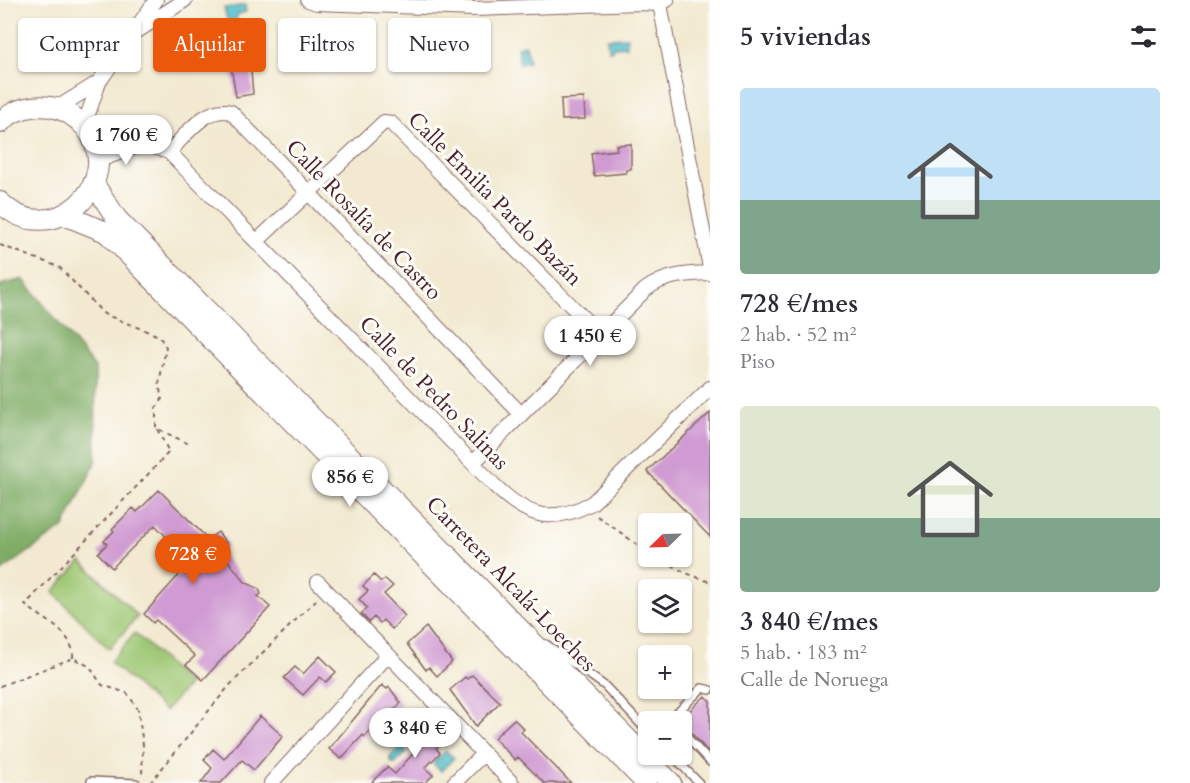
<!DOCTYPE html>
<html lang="es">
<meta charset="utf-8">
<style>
:root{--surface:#fff;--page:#f7f7f7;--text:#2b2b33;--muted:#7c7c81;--accent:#ea580c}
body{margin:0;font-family:Cardo,serif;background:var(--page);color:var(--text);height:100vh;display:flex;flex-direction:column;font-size:22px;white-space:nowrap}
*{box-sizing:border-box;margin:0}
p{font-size:20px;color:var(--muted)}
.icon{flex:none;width:33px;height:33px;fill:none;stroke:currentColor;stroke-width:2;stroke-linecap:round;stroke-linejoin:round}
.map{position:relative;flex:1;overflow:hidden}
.drawer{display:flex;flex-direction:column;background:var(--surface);width:480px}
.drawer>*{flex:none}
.top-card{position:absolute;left:18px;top:18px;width:570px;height:54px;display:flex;gap:12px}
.needle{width:39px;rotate:247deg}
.buttons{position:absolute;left:638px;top:513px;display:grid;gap:12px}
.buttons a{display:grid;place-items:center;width:54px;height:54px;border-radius:6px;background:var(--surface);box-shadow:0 2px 4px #0004;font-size:30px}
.price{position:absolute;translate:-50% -51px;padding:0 14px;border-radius:21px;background:#fff;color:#222;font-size:20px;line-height:39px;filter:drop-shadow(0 2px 3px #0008)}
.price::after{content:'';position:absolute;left:50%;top:36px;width:18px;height:14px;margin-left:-9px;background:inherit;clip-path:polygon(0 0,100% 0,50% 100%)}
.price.selected{background:var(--accent);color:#fff}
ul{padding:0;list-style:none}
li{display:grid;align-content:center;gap:12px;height:318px;padding:0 30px}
li span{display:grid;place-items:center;height:186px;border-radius:6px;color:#555}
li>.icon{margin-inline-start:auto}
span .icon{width:108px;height:108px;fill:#fffc;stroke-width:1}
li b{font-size:26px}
h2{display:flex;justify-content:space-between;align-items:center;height:72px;padding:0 30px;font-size:26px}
.chip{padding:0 21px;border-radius:6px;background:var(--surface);box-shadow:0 2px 4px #0004;font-size:21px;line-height:54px}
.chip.selected{background:var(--accent);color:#fff}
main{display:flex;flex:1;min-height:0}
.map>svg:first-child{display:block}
.green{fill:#9ec773;stroke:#74734f;stroke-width:1.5}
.forest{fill:#7eac65;stroke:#646648;stroke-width:1.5}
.water{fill:#51bec9;stroke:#4e6e7a;stroke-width:1.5}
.building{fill:#d09bd3}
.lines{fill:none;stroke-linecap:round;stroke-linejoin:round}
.lane-casing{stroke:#856665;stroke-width:10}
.street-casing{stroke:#856665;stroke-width:16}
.secondary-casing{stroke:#856665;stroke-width:22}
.path{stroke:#856665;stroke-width:2;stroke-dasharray:4.5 4.5;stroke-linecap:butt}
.lane{stroke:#fff;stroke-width:7}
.street{stroke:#fff;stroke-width:14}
.secondary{stroke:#fff;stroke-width:20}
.labels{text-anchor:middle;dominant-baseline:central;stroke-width:6;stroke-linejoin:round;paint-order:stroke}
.street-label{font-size:22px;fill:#4a1f2b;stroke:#fdfcf7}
</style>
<main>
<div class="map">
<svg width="710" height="783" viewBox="0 0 710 783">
<rect width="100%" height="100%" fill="#fdfcf7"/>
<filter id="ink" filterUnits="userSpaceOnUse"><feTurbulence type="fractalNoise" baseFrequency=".0167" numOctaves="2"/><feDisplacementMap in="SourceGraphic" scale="12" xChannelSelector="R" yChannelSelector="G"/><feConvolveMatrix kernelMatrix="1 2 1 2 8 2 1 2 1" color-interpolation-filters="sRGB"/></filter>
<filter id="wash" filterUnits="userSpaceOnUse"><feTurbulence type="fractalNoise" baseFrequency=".008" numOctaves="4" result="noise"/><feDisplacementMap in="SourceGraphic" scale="24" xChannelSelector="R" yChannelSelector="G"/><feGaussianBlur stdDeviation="1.35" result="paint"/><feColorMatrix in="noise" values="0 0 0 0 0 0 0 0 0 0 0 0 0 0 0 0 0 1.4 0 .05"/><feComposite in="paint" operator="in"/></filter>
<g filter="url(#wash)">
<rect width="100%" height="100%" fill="#f2e9d0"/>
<path class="green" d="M81,561L138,616L109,649L53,592Z
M135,633L189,684L165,711L110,662Z"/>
<path class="forest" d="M23,279L95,368L96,461L64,527L0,572V285Z"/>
<path class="water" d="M245,5L246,12L238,14L235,22L228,23L224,8Z
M627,37V46L613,47L612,50H608L607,38Z
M526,45L529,62L520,64L517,47Z
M401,746L407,752L395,764L391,762L390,757Z
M446,751L454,758L441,771L433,763Z"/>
<g id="blocks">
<path class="building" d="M324,40L328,63L303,68L299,44Z
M255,49L261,70L251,71L253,94L236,97L229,54Z
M584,98L585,119L562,120L561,99Z
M631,144V169L626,170V173L594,176L591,153L617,150L616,145Z
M710,413V537L647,471Z
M159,490L208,539L218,532L228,545L221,552L245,582L259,589L261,594L258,596L270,607L203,680L186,665L195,656L156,620L153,623L144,614L188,565L184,559L186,557L155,525L112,568L98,553L107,544L104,541L114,531L112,529L133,508L137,512Z
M374,575L381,582L385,579L393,586L384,594L405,616L392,629L383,620L380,623L374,617L369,622L361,614L367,608L359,599L368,591L363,586Z
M426,627L452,662L437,676L429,667L426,670L407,644Z
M320,656L336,672L326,682L320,677L303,695L284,678L295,667L303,674Z
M472,675L500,702L476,726L450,690L465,677L467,679Z
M382,685L387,689L389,687L401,703L394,710L397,712L390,719L384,714L365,737L363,735L341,759L329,749Z
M705,696L710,701V754L680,720Z
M260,716L283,736L265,757L254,770L242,760L221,783H201L212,768L204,760L213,749L224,759Z
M514,719L524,729L521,732L571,783H544L518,757L515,760L494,738Z
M422,721L437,734L434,736L441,744L436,748L440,753L425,768L433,775L425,783H371L387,767L395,774L419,747L408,735Z"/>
</g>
</g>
<g filter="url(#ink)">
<use href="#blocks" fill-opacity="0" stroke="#856665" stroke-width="1.5"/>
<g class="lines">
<defs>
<path id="lane" d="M546,644L605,686L648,732
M672,722V718L702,688L710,690
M681,735L687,737L710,762
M671,754L699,783
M91,781L136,783"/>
<path id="street" d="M308,0L317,3L475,9L638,3L660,4L667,0
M660,4L710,268
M139,30L185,0
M57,108L99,82
M84,126L99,82L156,0
M94,143L145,144L169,152L494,485C527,517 550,525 592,503L710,388
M169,152C185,136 206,105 231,112L521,414
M97,161L135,147
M257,241L384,122L391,123L600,335
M473,463L645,290C664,275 686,274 710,273
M318,582L512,783
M271,783L387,656
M454,783L483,754"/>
<path id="secondary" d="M0,123C13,109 33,104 51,107C64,109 77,118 86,128C128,184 50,253 0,202
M94,184L117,219L671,783
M64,215L106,232L121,247L646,783"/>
</defs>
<use href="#lane" class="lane-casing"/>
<use href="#street" class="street-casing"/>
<use href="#secondary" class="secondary-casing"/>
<path class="path" d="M0,245L59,267L104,314L159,336L166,347L159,384L162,400L156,408V428L189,444
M597,516L648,552
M656,556L686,573L710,582
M73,658C75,633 43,619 25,605L169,452L157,429
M0,686L73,658L89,666L102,685L127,693L138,709L143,745L142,775
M150,783L229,686L317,599"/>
<use href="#lane" class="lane"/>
<use href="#street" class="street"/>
<use href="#secondary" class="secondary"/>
</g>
</g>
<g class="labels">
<g class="street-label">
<text transform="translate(495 199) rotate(45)">Calle Emilia Pardo Bazán</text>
<text transform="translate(364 220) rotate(46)">Calle Rosalía de Castro</text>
<text transform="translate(434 393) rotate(46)">Calle de Pedro Salinas</text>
<text transform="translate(511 584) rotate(46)">Carretera Alcalá-Loeches</text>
</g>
</g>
</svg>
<div class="buttons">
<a><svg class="needle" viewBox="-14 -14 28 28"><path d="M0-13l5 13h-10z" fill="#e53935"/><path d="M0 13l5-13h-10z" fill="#7c7c81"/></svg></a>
<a><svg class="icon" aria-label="layers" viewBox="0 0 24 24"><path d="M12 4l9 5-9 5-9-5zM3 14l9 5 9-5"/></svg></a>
<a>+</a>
<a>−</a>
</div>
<b class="price" style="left:126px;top:166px">1 760 €</b>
<b class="price" style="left:590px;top:367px">1 450 €</b>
<b class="price" style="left:350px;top:508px">856 €</b>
<b class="price selected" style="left:193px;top:585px">728 €</b>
<b class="price" style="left:415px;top:759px">3 840 €</b>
<div class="top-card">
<a class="chip">Comprar</a>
<a class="chip selected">Alquilar</a>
<a class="chip">Filtros</a>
<a class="chip">Nuevo</a>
</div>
</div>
<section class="drawer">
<h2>5 viviendas<svg class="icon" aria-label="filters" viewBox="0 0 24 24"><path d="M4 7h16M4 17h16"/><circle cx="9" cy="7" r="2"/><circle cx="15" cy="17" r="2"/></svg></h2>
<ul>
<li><span style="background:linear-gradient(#bfe0f5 60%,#7fa58c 0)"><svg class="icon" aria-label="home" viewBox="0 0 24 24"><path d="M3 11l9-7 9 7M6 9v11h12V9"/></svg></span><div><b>728 €/mes</b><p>2 hab. · 52 m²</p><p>Piso</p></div></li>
<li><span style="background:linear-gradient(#dfe7d0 60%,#7fa58c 0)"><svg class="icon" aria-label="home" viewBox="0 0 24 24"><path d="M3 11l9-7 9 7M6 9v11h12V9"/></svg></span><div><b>3 840 €/mes</b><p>5 hab. · 183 m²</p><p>Calle de Noruega</p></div></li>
</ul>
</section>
</main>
